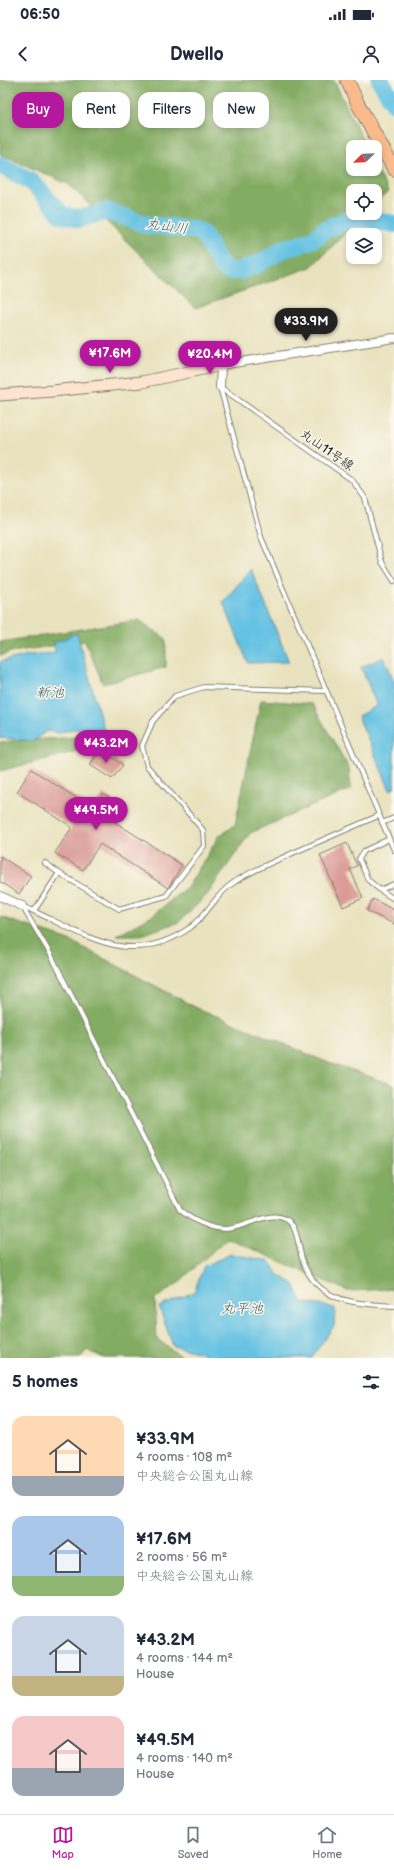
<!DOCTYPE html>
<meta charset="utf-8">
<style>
:root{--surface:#fff;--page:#f2f2f3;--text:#1f2937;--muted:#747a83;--line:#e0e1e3;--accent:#b5179e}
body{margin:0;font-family:"Balsamiq Sans","Klee One",sans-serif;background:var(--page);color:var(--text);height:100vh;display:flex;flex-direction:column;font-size:15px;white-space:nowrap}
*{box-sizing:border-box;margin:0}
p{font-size:13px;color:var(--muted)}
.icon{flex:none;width:22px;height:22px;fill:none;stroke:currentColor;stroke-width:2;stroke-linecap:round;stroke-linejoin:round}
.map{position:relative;height:1278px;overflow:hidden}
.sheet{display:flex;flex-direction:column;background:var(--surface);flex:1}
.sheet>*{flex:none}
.hud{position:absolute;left:12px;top:12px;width:370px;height:36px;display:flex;gap:8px}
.needle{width:26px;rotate:247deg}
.buttons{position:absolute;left:346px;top:60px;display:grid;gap:8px}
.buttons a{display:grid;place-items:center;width:36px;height:36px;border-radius:8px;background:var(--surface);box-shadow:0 2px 6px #0003;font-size:20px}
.price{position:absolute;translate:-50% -34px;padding:0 9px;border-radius:14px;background:var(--accent);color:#fff;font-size:13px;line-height:26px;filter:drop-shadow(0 1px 2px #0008)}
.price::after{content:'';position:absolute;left:50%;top:24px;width:12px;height:9px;margin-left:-6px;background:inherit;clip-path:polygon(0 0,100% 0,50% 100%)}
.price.active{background:#222;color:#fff}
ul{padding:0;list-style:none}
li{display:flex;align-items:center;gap:12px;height:100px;padding:0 12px}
li span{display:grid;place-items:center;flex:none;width:112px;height:80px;border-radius:12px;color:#555}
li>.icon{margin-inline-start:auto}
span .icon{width:48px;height:48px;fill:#fffc;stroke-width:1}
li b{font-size:17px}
h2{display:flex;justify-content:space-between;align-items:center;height:48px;padding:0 12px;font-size:17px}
.tag{padding:0 14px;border-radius:12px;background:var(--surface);box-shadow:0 2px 6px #0003;font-size:14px;line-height:36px}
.tag.active{background:var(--accent);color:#fff}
.status{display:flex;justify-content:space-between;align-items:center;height:28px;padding:0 20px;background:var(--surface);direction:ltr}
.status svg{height:11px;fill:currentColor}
header{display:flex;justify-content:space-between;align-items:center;height:52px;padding:0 12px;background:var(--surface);font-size:18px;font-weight:700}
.menu{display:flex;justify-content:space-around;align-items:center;height:56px;border-top:1px solid var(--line);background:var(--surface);font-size:11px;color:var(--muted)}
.menu a{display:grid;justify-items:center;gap:2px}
.menu .active{color:var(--accent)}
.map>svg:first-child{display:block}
.forest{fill:#83ac63;stroke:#506440}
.water{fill:#65c2e3;stroke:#406f80}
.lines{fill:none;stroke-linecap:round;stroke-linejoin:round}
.river{stroke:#65c2e3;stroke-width:18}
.building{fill:#d99793}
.lane-casing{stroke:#827f6d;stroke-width:6}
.street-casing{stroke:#827f6d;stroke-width:10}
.secondary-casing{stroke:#827f6d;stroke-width:13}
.primary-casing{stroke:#827f6d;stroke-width:15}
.lane{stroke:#fff;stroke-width:4}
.street{stroke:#fff;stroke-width:8}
.secondary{stroke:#fde4d1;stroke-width:11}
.primary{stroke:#fabb8c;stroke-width:13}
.labels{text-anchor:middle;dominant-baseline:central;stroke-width:3;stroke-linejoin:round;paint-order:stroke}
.street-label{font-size:13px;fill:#1c1c1c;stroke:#fbf7ec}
.water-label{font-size:14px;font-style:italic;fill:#395e6c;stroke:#fbf7ec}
</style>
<div class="status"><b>06:50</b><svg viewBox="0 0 49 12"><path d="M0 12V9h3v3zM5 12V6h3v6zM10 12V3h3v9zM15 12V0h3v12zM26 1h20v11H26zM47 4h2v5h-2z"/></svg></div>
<header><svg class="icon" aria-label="back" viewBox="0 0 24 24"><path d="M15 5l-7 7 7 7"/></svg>Dwello<svg class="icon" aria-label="person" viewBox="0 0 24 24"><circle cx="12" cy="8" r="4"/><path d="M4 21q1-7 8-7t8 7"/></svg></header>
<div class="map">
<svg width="394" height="1278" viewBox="0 0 394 1278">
<rect width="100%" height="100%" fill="#fbf7ec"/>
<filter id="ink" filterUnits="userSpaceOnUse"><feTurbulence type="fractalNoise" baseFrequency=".025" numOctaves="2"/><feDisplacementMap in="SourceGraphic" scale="8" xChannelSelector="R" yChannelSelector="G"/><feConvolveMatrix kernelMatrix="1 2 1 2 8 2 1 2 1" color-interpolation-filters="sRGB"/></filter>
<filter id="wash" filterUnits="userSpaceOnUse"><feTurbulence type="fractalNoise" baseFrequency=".012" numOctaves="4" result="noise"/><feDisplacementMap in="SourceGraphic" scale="16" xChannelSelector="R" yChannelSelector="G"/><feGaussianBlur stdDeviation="0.9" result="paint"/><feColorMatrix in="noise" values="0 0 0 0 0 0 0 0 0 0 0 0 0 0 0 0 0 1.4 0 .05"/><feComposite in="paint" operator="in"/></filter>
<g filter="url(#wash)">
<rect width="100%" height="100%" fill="#e9e2be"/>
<path class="forest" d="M0,0H334L366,67H353V89H375V85L388,112L375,124V111H353V133H366L311,187L195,228L68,104L0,74Z
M139,540L166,559V587L103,604L85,561L11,572L0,576V562Z
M261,620L312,624L349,688L351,709L250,753L207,815L179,842L141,855H116L152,836L189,805L219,756L235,745Z
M107,655L108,663L0,691V662Z
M0,837L67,859L195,927L329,983L394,1005V1209L348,1211L227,1158L178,1203L155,1219L157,1259L183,1278H104L87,1270L80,1278H0Z"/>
<path class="water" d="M251,489L289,582L248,583L223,522Z
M77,553L104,651L73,649L59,653L47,651L33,661L0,658V582L28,575L55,573L54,563Z
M384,577L394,601V708L390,710L358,636L377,626L361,587Z
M231,1174L269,1181L279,1195L294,1204L302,1222L335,1228L334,1246L311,1278H208L201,1273L173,1266L159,1227L194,1212L204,1186Z"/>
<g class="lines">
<path class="river" d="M380,0L394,23
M0,85L31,101L62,135L80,139L106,131L148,145L195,150L203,154L221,186L229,191H240L258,184L283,169L301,164L315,158L326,149L349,139H368L394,144"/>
</g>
<g id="blocks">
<path class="building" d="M100,669L123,685L112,699L90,685Z
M31,689L94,729L103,714L113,720L104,735L182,785L168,808L100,764L83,790L55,773L72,747L17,712Z
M347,763L357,786L350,789L363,818L343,827L320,775Z
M0,776L31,796L19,814L0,802Z
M373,819L394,830V844L367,831Z"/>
</g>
</g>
<g filter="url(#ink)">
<use href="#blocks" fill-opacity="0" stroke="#827f6d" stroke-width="1"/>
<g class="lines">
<defs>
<path id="lane" d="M220,307L261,457L394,770
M220,307L352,400L365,418L382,482L394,501
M382,743L394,738
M389,759L364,771L359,779L368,800L380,810L394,804
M45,783L59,793L119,829L166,816L204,766L203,750L147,686L142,666L153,641L175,616L204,607L325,611
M380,810L394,819
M22,826L51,875L180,1130C192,1140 210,1149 226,1149C245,1149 278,1123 293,1146C299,1158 299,1172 304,1185C321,1224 357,1223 394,1226
M22,826C82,851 127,892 191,847C207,835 216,814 233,803C252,790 274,782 295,772C323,760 350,748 378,736
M34,831L59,793"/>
<path id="street" d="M220,307L221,285L394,258
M0,816L22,826"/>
<path id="secondary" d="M0,315L52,311L142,302L221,285"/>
<path id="primary" d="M347,0L358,24L394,89"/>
</defs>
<use href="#lane" class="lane-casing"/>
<use href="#street" class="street-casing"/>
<use href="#secondary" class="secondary-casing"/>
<use href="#primary" class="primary-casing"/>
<use href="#lane" class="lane"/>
<use href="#street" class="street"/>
<use href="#secondary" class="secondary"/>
<use href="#primary" class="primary"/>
</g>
</g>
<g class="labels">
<g class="street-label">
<text transform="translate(327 370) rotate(35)">丸山11号線</text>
</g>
<g class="water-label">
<text transform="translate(167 146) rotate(8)">丸山川</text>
<text x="50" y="612">新池</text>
<text x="242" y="1228">丸平池</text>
</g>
</g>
</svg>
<div class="buttons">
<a><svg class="needle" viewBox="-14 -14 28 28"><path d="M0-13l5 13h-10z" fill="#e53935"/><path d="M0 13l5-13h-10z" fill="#747a83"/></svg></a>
<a><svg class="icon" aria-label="locate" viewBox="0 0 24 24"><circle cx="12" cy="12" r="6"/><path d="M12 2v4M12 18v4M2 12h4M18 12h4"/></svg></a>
<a><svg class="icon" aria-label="layers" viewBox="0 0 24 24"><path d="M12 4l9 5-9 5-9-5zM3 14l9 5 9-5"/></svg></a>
</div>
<b class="price active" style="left:306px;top:262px">¥33.9M</b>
<b class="price" style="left:110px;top:294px">¥17.6M</b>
<b class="price" style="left:210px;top:295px">¥20.4M</b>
<b class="price" style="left:106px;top:684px">¥43.2M</b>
<b class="price" style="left:96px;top:751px">¥49.5M</b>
<div class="hud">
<a class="tag active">Buy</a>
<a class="tag">Rent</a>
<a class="tag">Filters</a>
<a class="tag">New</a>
</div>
</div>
<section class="sheet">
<h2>5 homes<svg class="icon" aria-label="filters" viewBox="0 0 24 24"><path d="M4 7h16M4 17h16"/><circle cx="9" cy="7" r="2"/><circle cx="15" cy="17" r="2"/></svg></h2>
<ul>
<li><span style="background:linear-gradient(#ffd9b3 75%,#9aa5b1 0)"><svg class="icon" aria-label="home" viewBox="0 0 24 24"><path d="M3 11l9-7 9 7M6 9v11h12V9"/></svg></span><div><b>¥33.9M</b><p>4 rooms · 108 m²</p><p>中央総合公園丸山線</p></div></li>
<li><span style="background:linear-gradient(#a9c7e8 75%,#8fb573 0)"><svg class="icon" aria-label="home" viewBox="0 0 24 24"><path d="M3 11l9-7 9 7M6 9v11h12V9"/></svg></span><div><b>¥17.6M</b><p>2 rooms · 56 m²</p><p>中央総合公園丸山線</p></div></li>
<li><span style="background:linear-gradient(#c9d6e8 75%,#c2b280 0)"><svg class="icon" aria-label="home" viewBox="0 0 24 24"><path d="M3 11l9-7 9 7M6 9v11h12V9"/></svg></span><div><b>¥43.2M</b><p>4 rooms · 144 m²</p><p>House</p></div></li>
<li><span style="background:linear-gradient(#f6c9c9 65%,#9aa5b1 0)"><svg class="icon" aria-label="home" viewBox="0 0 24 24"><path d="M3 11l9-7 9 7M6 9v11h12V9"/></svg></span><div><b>¥49.5M</b><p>4 rooms · 140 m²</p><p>House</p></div></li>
</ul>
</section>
<nav class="menu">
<a class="active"><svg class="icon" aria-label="map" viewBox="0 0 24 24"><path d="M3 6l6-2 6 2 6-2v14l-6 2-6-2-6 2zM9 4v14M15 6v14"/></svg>Map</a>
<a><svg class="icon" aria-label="saved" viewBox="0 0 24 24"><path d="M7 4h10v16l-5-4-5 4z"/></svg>Saved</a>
<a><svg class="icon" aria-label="home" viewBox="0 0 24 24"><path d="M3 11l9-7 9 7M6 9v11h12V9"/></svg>Home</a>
</nav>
